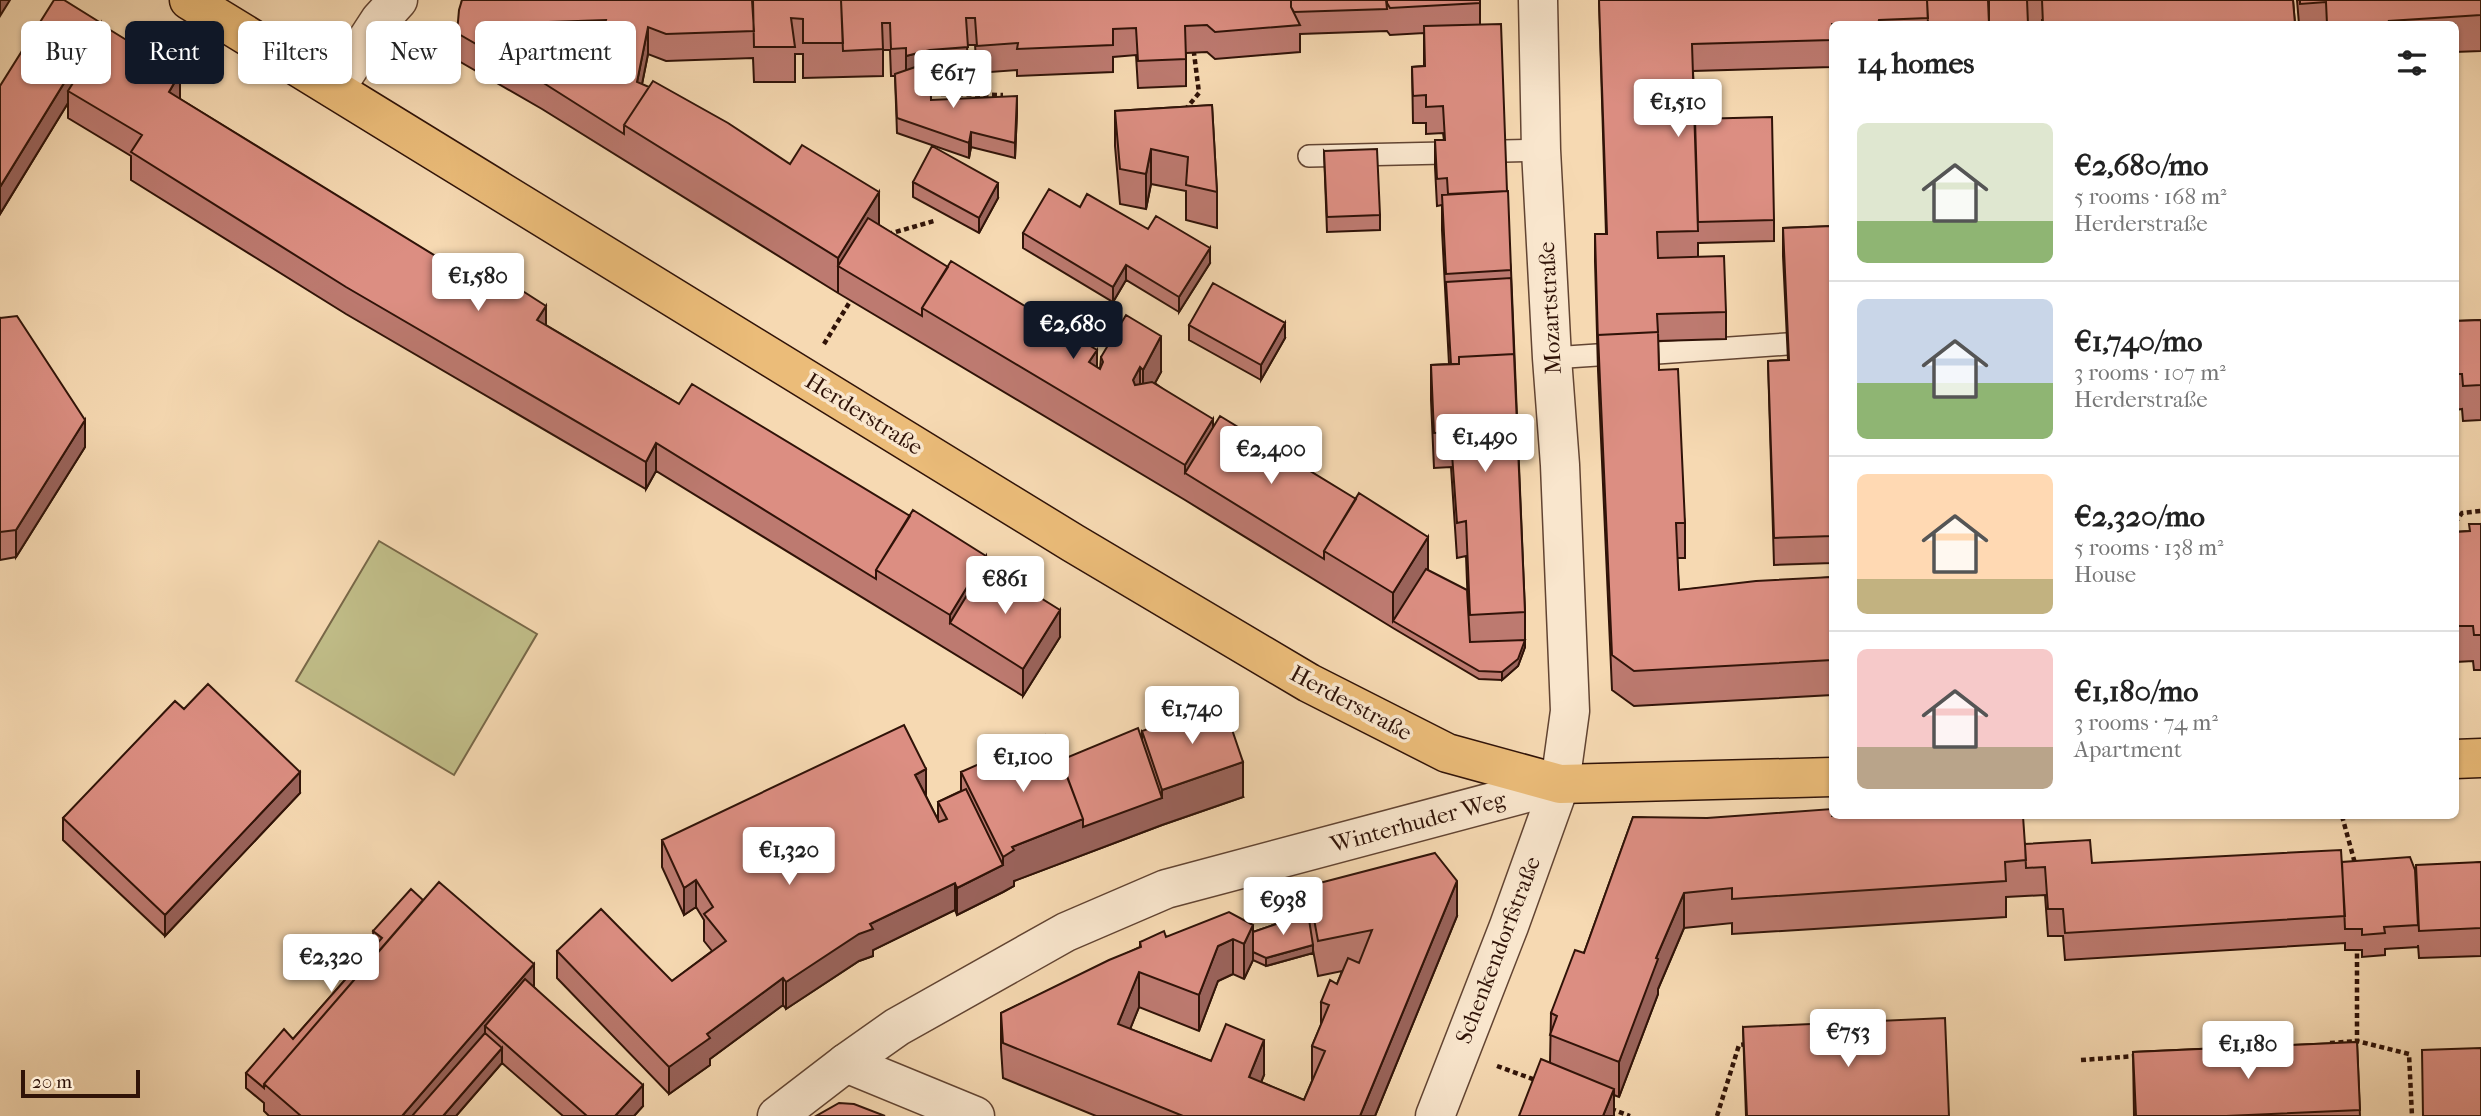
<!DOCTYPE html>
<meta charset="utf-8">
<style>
:root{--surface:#fff;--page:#f2f2f2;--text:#222;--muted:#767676;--line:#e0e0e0;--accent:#111827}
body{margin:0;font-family:"IM FELL French Canon",serif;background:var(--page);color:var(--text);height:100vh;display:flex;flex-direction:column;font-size:26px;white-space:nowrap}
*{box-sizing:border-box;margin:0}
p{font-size:23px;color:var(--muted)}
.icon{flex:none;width:38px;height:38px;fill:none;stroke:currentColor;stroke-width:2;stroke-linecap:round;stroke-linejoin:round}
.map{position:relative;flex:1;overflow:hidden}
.details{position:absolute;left:1829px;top:21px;width:630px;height:798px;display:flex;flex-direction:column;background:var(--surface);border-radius:10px;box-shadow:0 2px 5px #0004}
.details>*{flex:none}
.hud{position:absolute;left:21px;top:21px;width:665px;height:63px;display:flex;gap:14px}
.scale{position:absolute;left:21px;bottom:18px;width:119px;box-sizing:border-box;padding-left:7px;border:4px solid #301308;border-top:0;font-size:19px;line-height:24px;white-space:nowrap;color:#301308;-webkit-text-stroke:5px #f9e6cd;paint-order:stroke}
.price{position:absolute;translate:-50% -60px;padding:0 16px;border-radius:7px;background:#fff;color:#222;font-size:23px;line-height:46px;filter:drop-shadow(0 2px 4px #0008)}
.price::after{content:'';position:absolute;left:50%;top:42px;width:21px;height:16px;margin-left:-10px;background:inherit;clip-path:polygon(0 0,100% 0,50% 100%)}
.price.current{background:var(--accent);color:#fff}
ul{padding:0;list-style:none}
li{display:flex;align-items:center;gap:21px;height:175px;padding:0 28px}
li+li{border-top:2px solid var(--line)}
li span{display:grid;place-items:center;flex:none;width:196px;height:140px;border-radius:10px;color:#555}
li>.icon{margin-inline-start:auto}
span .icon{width:84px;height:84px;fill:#fffc;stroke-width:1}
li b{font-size:30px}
h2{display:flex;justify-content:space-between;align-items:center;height:84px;padding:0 28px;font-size:30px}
.chip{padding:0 24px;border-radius:10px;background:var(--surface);box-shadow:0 2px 5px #0004;font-size:24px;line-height:63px}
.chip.current{background:var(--accent);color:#fff}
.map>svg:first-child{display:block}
.green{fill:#c1be89;stroke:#786848;stroke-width:2}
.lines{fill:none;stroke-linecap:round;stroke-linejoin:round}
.service-casing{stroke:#624432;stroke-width:24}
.minor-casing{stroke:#624432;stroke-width:41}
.tertiary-casing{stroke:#624432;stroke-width:41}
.primary-casing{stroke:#301308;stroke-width:41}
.path{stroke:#301308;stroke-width:4.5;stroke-dasharray:5 3.5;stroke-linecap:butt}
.service{stroke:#f9e6cd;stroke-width:21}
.minor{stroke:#f9e6cd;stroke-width:38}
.tertiary{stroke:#f9e6cd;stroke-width:38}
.primary{stroke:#ebbc79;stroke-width:38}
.wall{fill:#bd7a70;stroke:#301308;stroke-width:2;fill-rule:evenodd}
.shaded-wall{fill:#9a635b;stroke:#301308;stroke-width:2}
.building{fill:#dc8e82;stroke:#301308;stroke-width:2;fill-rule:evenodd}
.labels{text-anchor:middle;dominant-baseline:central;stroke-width:7;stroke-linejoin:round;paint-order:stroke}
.street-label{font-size:23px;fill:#301308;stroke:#f9e6cd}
</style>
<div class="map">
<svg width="2481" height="1116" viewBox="0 0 2481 1116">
<rect width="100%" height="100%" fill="#f6d9b2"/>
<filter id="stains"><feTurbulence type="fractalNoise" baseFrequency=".00286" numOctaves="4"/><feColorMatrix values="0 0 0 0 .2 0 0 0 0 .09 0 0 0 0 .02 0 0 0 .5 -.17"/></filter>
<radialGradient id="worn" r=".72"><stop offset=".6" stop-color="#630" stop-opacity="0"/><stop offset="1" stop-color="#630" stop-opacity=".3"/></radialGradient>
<path class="green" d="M379,541L537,634L454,775L296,681Z"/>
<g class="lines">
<defs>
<path id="service" d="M1504,151L1541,150
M1309,156L1444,153
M1657,353L1787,344
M1552,358L1597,355"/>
<path id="minor" d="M335,89L380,20L398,0
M846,1063L975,1116
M1435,1116L1509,926L1560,784L1570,711L1560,465L1552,358L1541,150L1538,0"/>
<path id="tertiary" d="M777,1116L846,1063L897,1027L1066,932L1166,889L1560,784"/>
<path id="primary" d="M189,0L1073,543L1309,683L1447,753L1560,784L1832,777
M2455,759L2481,758"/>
</defs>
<use href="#service" class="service-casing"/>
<use href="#minor" class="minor-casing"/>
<use href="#tertiary" class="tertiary-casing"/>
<use href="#primary" class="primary-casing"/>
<path class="path" d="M941,77V94L1003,95
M1185,110L1199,93L1194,53
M890,237L892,233L934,221
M824,344L851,300
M2455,523L2462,513L2481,511
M2342,816L2356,867
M2357,945V1041L2409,1054L2412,1116
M2330,1043L2357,1041
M2081,1060L2136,1056
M1497,1066L1538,1081
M1611,1109L1630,1116
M1717,1116L1739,1045L1748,1044"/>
<use href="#service" class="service"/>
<use href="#minor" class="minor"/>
<use href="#tertiary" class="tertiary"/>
<use href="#primary" class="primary"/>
</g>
<path class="wall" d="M462,0H1480V25L1511,270L1525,612V647L1518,666L1502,680L1479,679L1393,628L1185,500L838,293L542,109L457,60V33ZM1387,31L1390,35L1424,33V66L1412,67L1413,123H1426V134L1443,133L1444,140H1435V167L1437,206L1442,205V230L1449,364L1431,365V400L1434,468L1451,467L1457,558L1466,556L1468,608L1428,571L1213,428L1155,383L1161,372L1101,357L1100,369L879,225L642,84L648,54L666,61L753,58L754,82H795V54H803V78L883,76V50H890L891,76H895L897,133L969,158L971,147L1015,158L1017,111L931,100V77L968,74L967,45H975L977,73L1017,70V76L1113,72V57L1136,55L1138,88L1186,86V53L1207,52L1215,59L1300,52V34ZM599,47L590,66L563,49L575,48Z
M1599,0H2293L2295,24H2042V19V24H1832V67L1693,71L1695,119L1774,220V241L1698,243V256L1726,312V339L1658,341L1659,370L1685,523V558H1677L1679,590L1832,577V695L1634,706L1612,690L1598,370L1595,261V234H1606Z
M2297,0H2481V51L2455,52V24H2299Z
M0,86L180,99L546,325L679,404L986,564L1060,637L1023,696L656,471L646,489L346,314L131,180V156L68,118V103L0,214Z
M1212,105L1217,192V228L1186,220V191L1151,184L1146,209L1120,204L1115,146V111Z
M1324,151L1380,215V230L1327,232Z
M913,182L998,198L979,233L913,197Z
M1080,207L1148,229L1210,263L1179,312L1126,280L1113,302L1023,248V233Z
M1832,226V563L1774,565L1768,361L1788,360L1783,256V228Z
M0,318L85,447L16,557L0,560Z
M2481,320V420L2463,421L2462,409L2455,410V321Z
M1189,325L1285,338L1261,380L1189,340Z
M2481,524V670H2474L2473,661L2456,662L2455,671V532L2469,531Z
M184,709L300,793L165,936L63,840V818Z
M1142,731L1243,797L1162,825L1014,881V886L1003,892L957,915L955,910L873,950V956L859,961L786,1009L783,1005L710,1059V1065L669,1094L557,978V951L672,981L712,951L704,941V920L696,907L684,915L662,867V840L926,796L938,820V802L961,791V772L1061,760L1142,740Z
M1633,817L2025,844L2092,863L2342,862L2416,871L2481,862V956L2419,958L2418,945V947L2385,949V955L2362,957V950H2345V943L2065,960L2063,936H2048L2045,895L2006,897V917L1732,934V923L1684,928L1658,989V994L1619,1097L1614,1095V1116L1550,1063L1551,1013L1584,953Z
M1308,886L1457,916L1375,1116H1096L1003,1078L1001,1048V1013L1140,947V942L1166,937L1253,932L1308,913ZM1313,950L1318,976L1342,971L1337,984L1321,1002V1025L1312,1046V1081L1304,1100L1261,1082L1264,1075L1211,1061L1130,1029L1139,1007L1199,1031L1218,981L1233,974L1244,979L1253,960L1266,966L1313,953Z
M373,931L534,987L643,1106L634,1116H563L502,1063L456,1116H269L264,1111V1103L246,1088V1073L293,1039L374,947Z
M1743,1027L1949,1116H1746Z
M2357,1042L2360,1116H2134L2133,1052Z"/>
<path class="shaded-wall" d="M0,0H10L0,16Z
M549,22V49L546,37Z
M101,23V50L68,91V103L0,214V187Z
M648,27V54L637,109V82Z
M930,50V77L906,83V56Z
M180,73V100L169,92Z
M1017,96V111L1015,158V143Z
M971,132V147L969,158V143Z
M1151,149V184L1146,209V174Z
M998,183V198L979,233V218Z
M879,192V227L838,266V293V258Z
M1210,248V263L1179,312V297Z
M1126,265V280L1113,302V287Z
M546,306V333L537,320Z
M1285,323V338L1261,380V365Z
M1161,336V372L1143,405V370Z
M1097,350V385L1089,362Z
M1140,367V402L1133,380Z
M1213,419V454L1185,473V465Z
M85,420V447L16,557V530Z
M656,443V471L646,489V462Z
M1428,537V573L1393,621V593Z
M986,556V591L950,623V615Z
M1060,610V637L1023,696V669Z
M1525,640V647L1518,666L1502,680V672Z
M1243,762V797L1162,825L1014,881V886L1003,892L957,915V888L1003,865V857L1012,847L1083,819L1162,798V790Z
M926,769V796L915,775Z
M300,772V793L165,936V915Z
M696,880V907L684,915V888Z
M1457,881V916L1375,1116H1360Z
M955,883V910L873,950V956L859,961L786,1009V982L870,924Z
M1684,893V928L1658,989V994L1619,1097V1062L1656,958Z
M1253,925V960L1244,979V944Z
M1233,939V974L1218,981L1199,1031V995L1218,946Z
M1313,945V953L1266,966V958Z
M534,964V991L485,1026V1047L425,1116H402Z
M1139,972V1007L1118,1059V1024Z
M783,978V1005L710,1059V1065L669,1094V1067L707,1034Z
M1264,1040V1075L1249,1112V1077Z
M502,1048V1063L456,1116H443Z
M643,1085V1106L634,1116H615Z
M1614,1089V1116H1603Z"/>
<path class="building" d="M54,0H64L101,23L0,187V86Z
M462,0H752L754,31L666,34L648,27L637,82L649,87L624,125V134L542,82L457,33L459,10ZM606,20L600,44L590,66L546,37L549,22Z
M753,0H841L843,43H803V19L791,18L795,47H754Z
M841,0H1291V7L1300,25L1215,32L1207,25L1185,26L1186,59L1138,61L1136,28L1113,29V45L1017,49L1018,43L977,46L975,18H966L968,47L930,50L906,56V48L891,49L890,23H882L883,49L843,51Z
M1291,0H1386L1387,9L1294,12L1291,7Z
M1387,0H1480V3L1390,8L1387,3Z
M1599,0H1927L1928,18L1879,20L1878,24H1832V40L1692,44L1698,231L1657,232L1658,258L1724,256L1726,312L1657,314L1658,332L1598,335V343L1595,234H1607Z
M1927,0H1988L1989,24H1928Z
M1989,0H2027L2028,24H1989Z
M2042,0H2293L2295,24H2043Z
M2300,0H2481V15L2389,21L2390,24H2327L2326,2L2300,4Z
M1501,24L1507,191L1448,194L1447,178L1437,179L1435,140H1445L1443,106L1426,107V95L1413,96L1412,67L1425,66L1424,26Z
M107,28L180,73L169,92L486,287L494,274L518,288L546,306L537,320L679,404L692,384L910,516L876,570V579L656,443L646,462L346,287L131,152L142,135L68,91Z
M930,62L931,100L1017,96L1015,143L971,132L969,143L897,118L895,74Z
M653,81L728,123L790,164L802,145L879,192L838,258L624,125Z
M1212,105L1217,192L1186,185L1188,157L1151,149L1146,174L1120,169L1115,111Z
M1772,117L1774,220L1698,222L1695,119Z
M932,146L998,183L979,218L913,182Z
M1377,149L1380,215L1327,217L1324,151Z
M1049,189L1080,207L1087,194L1148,229L1156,216L1210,248L1179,297L1126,265L1113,287L1023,233Z
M1508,191L1511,270L1446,274L1442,195Z
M868,218L948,267L922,308V316L838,266Z
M1832,226V536L1774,538L1768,361L1789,360L1783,228Z
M951,261L1097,350L1089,362L1100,369L1103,362L1101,357L1126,315L1161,336L1143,370L1140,367L1133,380L1135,385L1152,382L1213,419L1185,465L922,308Z
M1511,278L1514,354L1459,357V364H1451L1446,282Z
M1213,283L1285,323L1261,365L1189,325Z
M17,316L85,420L16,530L0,532V318Z
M2481,320V385L2463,386L2462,374H2455V321Z
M1658,332L1659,370L1678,369L1685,523H1676L1679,590L1756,581L1832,577V660L1634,671L1612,655L1598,335Z
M1514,354L1525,612L1470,615L1466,521L1457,523L1451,440L1459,439V432L1434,433L1431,365L1459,364V357Z
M1220,416L1356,499L1324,551V559L1185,473Z
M1359,493L1428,537L1393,593L1324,551Z
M913,510L986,556L950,615L876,570Z
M2469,524H2481V635H2474L2473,626H2456L2455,636V532L2470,531Z
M986,564L1060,610L1023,669L950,623Z
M1426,569L1467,590L1470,642L1525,640L1518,659L1502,672L1479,671L1393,621Z
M208,684L300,772L165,915L63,818L175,701L184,709Z
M1223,703L1243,762L1162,790L1142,731Z
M904,725L926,769L915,775L939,822L947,819L938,802L966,789L1003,865L957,888L955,883L870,924L873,929L859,934L786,982L783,978L707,1034L710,1038L669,1067L557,951L601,909L672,981L726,941L704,914L713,907L696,880L684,888L662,840Z
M1138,728L1162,798L1083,827V819L1061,760Z
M1045,735L1058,753L1083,819L1012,847L1014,850L1003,857L961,772Z
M1832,809V816H2023L2026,860L2005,862L2006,881L1732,899V888L1684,893L1656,958L1658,959L1619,1062L1550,1035L1557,1016L1551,1013L1575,950L1584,953L1633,817L1707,818Z
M2090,840L2092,863L2341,850L2345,916L2065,933L2063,909H2048L2045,867L2026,868L2025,844Z
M1435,853L1457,881L1360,1116H1183L1003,1043L1001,1013L1109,960L1141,947L1140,942L1164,931L1166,937L1229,912L1253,925L1244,944L1233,939L1218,946L1199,995L1139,972L1118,1024L1211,1061L1226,1024L1264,1040L1249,1077L1304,1100L1325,1051L1312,1046L1329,1005L1321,1002L1330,980L1337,984L1348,958L1359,963L1372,930L1318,941L1308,886Z
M2410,857L2415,870L2418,925L2384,927L2385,933L2362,935V929H2345L2342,862Z
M2481,862V928L2419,931L2416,865Z
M439,882L534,964L402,1116H301L264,1084Z
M411,889L423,900L264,1084V1088L246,1073L284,1029L293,1039L382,938L373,931Z
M1308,913L1313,945L1266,958L1253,952V932Z
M525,979L643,1085L615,1116H587L485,1026Z
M1945,1018L1949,1116H1747L1743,1027Z
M485,1033L502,1048L443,1116H412Z
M2357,1042L2360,1110L2226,1116H2136L2133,1052Z
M2481,1048V1116H2423L2422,1050Z
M1541,1059L1614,1089L1603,1116H1519Z
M839,1103L854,1104L885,1116H816Z"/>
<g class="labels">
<g class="street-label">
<text transform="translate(1550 308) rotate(-93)">Mozartstraße</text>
<text transform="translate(864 414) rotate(32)">Herderstraße</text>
<text transform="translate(1351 703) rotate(28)">Herderstraße</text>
<text transform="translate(1418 822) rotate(-15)">Winterhuder Weg</text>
<text transform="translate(1498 950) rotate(-69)">Schenkendorfstraße</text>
</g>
</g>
<rect width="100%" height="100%" filter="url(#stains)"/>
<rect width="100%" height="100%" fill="url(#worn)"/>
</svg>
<div class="scale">20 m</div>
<b class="price" style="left:953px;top:110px">€617</b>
<b class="price" style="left:1678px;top:139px">€1,510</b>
<b class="price" style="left:478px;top:313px">€1,580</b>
<b class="price current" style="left:1073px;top:361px">€2,680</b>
<b class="price" style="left:1485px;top:474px">€1,490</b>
<b class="price" style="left:1271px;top:486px">€2,400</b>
<b class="price" style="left:1005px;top:616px">€861</b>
<b class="price" style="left:1192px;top:746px">€1,740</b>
<b class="price" style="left:1023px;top:794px">€1,100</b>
<b class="price" style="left:789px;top:887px">€1,320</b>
<b class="price" style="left:1283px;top:937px">€938</b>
<b class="price" style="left:331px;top:994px">€2,320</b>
<b class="price" style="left:1848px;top:1069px">€753</b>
<b class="price" style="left:2248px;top:1081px">€1,180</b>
<div class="hud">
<a class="chip">Buy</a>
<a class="chip current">Rent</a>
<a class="chip">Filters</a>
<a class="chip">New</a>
<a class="chip">Apartment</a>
</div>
<section class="details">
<h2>14 homes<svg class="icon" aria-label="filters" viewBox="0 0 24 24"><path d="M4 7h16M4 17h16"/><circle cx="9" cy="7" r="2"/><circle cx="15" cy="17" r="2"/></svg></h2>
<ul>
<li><span style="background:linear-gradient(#dfe7d0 70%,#8fb573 0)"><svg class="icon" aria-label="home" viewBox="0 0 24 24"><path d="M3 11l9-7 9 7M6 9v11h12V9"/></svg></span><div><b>€2,680/mo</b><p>5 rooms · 168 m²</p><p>Herderstraße</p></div></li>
<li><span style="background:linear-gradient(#c9d6e8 60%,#8fb573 0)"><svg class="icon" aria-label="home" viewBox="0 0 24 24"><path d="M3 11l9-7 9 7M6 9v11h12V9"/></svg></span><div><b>€1,740/mo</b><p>3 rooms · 107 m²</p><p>Herderstraße</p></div></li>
<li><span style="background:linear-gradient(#ffd9b3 75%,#c2b280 0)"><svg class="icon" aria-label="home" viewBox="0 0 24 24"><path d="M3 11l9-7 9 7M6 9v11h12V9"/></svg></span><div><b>€2,320/mo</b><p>5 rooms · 138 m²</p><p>House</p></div></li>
<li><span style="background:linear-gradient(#f6c9c9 70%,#b9a48a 0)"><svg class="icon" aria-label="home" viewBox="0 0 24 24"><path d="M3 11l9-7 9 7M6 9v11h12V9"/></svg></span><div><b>€1,180/mo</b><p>3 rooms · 74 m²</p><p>Apartment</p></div></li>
</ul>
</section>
</div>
